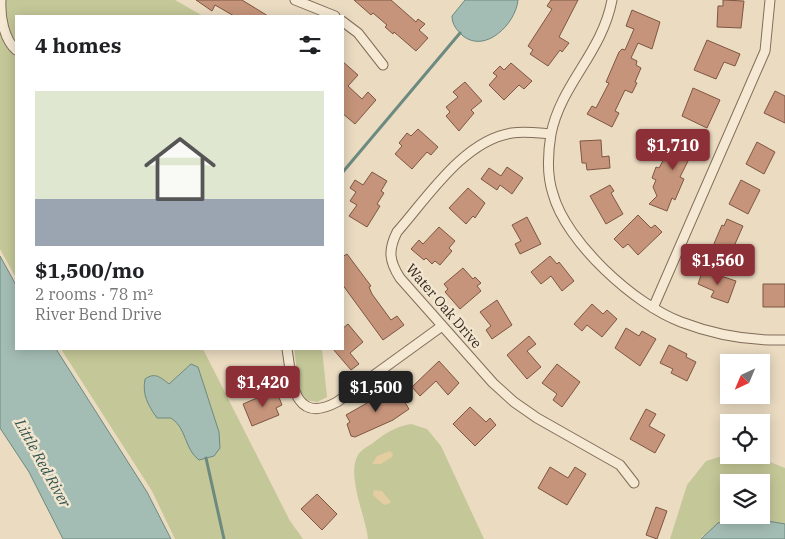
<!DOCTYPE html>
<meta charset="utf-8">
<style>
:root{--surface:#fff;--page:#f6f6f6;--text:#202124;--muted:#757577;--accent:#8c2f36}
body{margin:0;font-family:"IBM Plex Serif",serif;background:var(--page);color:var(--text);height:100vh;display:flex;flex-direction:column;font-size:19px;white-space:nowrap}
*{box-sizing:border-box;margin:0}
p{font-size:16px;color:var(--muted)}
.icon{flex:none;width:28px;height:28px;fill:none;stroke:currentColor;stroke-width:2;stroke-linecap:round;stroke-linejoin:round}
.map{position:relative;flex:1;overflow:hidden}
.drawer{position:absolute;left:15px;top:15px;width:329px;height:335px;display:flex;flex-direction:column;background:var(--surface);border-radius:0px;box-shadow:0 2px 12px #0003}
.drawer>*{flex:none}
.needle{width:32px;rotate:224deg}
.buttons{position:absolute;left:720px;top:354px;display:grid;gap:10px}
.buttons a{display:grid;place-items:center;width:50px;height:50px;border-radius:0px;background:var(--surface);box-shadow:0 2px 12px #0003;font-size:25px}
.price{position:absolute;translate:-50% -42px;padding:0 11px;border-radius:5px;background:var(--accent);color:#fff;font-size:16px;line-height:32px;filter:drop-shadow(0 1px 2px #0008)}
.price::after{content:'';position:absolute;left:50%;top:30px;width:15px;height:11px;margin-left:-8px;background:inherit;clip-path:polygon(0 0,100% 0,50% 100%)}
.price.active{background:#222;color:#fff}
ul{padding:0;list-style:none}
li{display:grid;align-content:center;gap:10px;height:265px;padding:0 20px}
li span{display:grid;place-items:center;height:155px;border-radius:0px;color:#555}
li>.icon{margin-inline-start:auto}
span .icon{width:90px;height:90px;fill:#fffc;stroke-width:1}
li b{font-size:21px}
h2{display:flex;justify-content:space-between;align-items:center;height:60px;padding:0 20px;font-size:21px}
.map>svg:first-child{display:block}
.green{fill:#c4c797;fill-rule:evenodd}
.sand{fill:#e4cda0}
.water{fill:#a4bdb4;stroke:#6c8a80}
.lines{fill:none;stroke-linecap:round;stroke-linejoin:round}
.stream{stroke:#6c8a80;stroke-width:3}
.building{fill:#c5947a;stroke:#7f5642}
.street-casing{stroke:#826d5a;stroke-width:11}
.street{stroke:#f5e9d4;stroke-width:9}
.labels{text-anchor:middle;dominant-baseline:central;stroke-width:5;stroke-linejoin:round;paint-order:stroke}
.street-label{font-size:14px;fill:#33261d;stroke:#f2e6d0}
.water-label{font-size:15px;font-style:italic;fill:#2e514d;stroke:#f2e6d0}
</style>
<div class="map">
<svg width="785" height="539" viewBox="0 0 785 539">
<rect width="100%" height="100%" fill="#eadbc1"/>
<path class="green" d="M0,0H175L203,16H16V278L0,249Z
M61,349H203L290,521L303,539H175L152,491Z
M294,349H322L327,397L317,402L306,400L300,390Z
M411,424L427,429L441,446L484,539H368C366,517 346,475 358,455C361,450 368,446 373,443C385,433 395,427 411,424Z
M729,454L753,455L785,468V524L756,519L702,536L701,539H670L687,485L706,461ZM729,482H761V515H729Z"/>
<path class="sand" d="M390,451L393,454L392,457L381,464H372L377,456Z
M374,490L382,491L391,502L388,504L384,505L373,495Z"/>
<path class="water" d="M465,0H518C516,23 486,54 463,36C457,30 452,25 452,16Z
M0,256L16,285V349H56L147,492L171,539H63L29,472L0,428Z
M191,364L198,367L219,432L220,448L214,456L199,460C184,449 187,428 171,418H157C148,405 142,395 145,379C155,372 160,377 169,384Z
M737,518L756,519L785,524V539H701L718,523Z"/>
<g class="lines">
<path class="stream" d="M342,173L460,33
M206,458L224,539"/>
</g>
<path class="building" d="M196,0H242L268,16H234L215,5L212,11Z
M354,0H391L416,22L418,19L425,24L419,30L428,38L416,51L394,32L393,34L385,27L387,25L373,13L371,15Z
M551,0H578L559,37L569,43L562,52L560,50L548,66L530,54L533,50L528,46L552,9L547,6Z
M723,0L744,1L741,28L717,27L718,6H723Z
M632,10L660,22L652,49L638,43L631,58L637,61L636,65L641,68L635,82L637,83L632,93L625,90L615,111L619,113L612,127L587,114L592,106L596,108L609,83L606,82L619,52L622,49L625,50L634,29L626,26Z
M707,40L740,54L735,66L724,62L716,79L694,70Z
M342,61L358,75L348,86L362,99L368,92L376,100L355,124L342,113Z
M511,63L532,81L524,89L519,85L504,100L489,85L497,76L493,73L500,66L504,70Z
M465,82L482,101L471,110L474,113L459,131L446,116L450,112L446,107L458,97L453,92Z
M693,88L720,100L707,128L682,116Z
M775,91L785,96V123L764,113Z
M418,129L438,147L431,155L427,152L412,169L395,154L402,146L399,143L407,133L411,136Z
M679,132L702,144L697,156L692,153L680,177L684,179L675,200L672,198L667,211L649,204L657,196L653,187L656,180L652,178L656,167L659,168Z
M601,140L602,157L609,156L610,168L587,170L586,163H582L580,141Z
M757,142L775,152L764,174L746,164Z
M507,167L523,178L512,194L500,185L497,190L481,179L489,168L501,176Z
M372,172L387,181L381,191L384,193L377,204L380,206L367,227L349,216L357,205L350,201L356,192L350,188L355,180L363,185Z
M741,180L760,190L748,214L729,204Z
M610,185L614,191L611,193L623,214L606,224L590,196Z
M468,188L485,203L475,218L473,216L466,224L449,208Z
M638,215L651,228L655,225L662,232L638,255L628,244L623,248L614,239Z
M527,217L541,244L520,254L515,244L521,241L512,225Z
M727,219L743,226L735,244L742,247L738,257L713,246L722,225L724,226Z
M439,227L455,241L449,248L452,251L440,265L435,261L432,264L426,258L424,260L411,249L419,240L423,244Z
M347,254L371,286L369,287L372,294L391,320L397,316L404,325L383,340L342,284V257Z
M550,256L557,264L559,262L574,281L562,291L551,276L541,284L531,272Z
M463,268L473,279L475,277L481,283L477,286L481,291L460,309L445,292L448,289L444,284Z
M703,270L736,281L728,303L711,297L714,291L698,284Z
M763,284H785V307H763Z
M497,300L512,325L492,339L486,330L491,326L480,312Z
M592,304L603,314L607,310L617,319L602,337L587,325L582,331L574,324Z
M348,324L363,342L350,353L359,364L351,370L333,349H342V329Z
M626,328L639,336L642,331L656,339L640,366L615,348Z
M529,336L536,344L527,351L541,367L527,379L507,355Z
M669,345L687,354L686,357L696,362L687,381L671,373L673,369L660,363Z
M439,361L459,383L448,395L436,381L420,396L412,387Z
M557,364L580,382L562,407L553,400L557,394L542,383Z
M276,390L282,405L276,408L279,415L252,426L243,404Z
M388,391L391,396L398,391L409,409L393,420L355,437L351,436L347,424L350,422L346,415Z
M470,407L486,422L490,418L496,425L475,446L453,424Z
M646,409L656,414L649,426L665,435L655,453L630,439Z
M550,467L568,478L575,467L586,474L567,505L538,488Z
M317,494L337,514L322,530L301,509Z
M656,507L667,511L657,539L646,535Z"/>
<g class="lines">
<defs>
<path id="street" d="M1,0C0,17 4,39 16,50
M295,0L335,16
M612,0C602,53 561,84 551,134C548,152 547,176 553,194C566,242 635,305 681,322C715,335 749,341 785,340
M342,21L358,33L383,65
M551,134C538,133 525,131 512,133C464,140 427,198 397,232C388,250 389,261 400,278L493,383L514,402L537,418L620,465L634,483
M653,308L765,51L770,0
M287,349C292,379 292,426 337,402L442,326"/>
</defs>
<use href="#street" class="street-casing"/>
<use href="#street" class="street"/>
</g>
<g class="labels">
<g class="street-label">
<text transform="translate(444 306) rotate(49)">Water Oak Drive</text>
</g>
<g class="water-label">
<text transform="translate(43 463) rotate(61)">Little Red River</text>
</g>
</g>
</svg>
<div class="buttons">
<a><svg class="needle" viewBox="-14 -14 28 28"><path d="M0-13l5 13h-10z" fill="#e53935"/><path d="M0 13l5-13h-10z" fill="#757577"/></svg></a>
<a><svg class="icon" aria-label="locate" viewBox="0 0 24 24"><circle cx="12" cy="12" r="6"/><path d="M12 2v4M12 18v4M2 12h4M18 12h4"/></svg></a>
<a><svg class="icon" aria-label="layers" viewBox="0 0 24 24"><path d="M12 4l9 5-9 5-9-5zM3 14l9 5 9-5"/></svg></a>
</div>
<b class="price" style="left:673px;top:171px">$1,710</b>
<b class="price" style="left:718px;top:286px">$1,560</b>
<b class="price" style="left:263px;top:408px">$1,420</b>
<b class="price active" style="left:376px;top:413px">$1,500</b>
<section class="drawer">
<h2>4 homes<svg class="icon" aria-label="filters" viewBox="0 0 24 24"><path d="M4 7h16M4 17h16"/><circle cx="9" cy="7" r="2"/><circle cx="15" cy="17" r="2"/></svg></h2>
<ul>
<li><span style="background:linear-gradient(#dfe7d0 70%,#9aa5b1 0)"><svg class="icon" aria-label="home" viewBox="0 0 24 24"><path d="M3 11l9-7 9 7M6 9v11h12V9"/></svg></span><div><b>$1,500/mo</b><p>2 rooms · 78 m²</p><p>River Bend Drive</p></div></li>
</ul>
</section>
</div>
